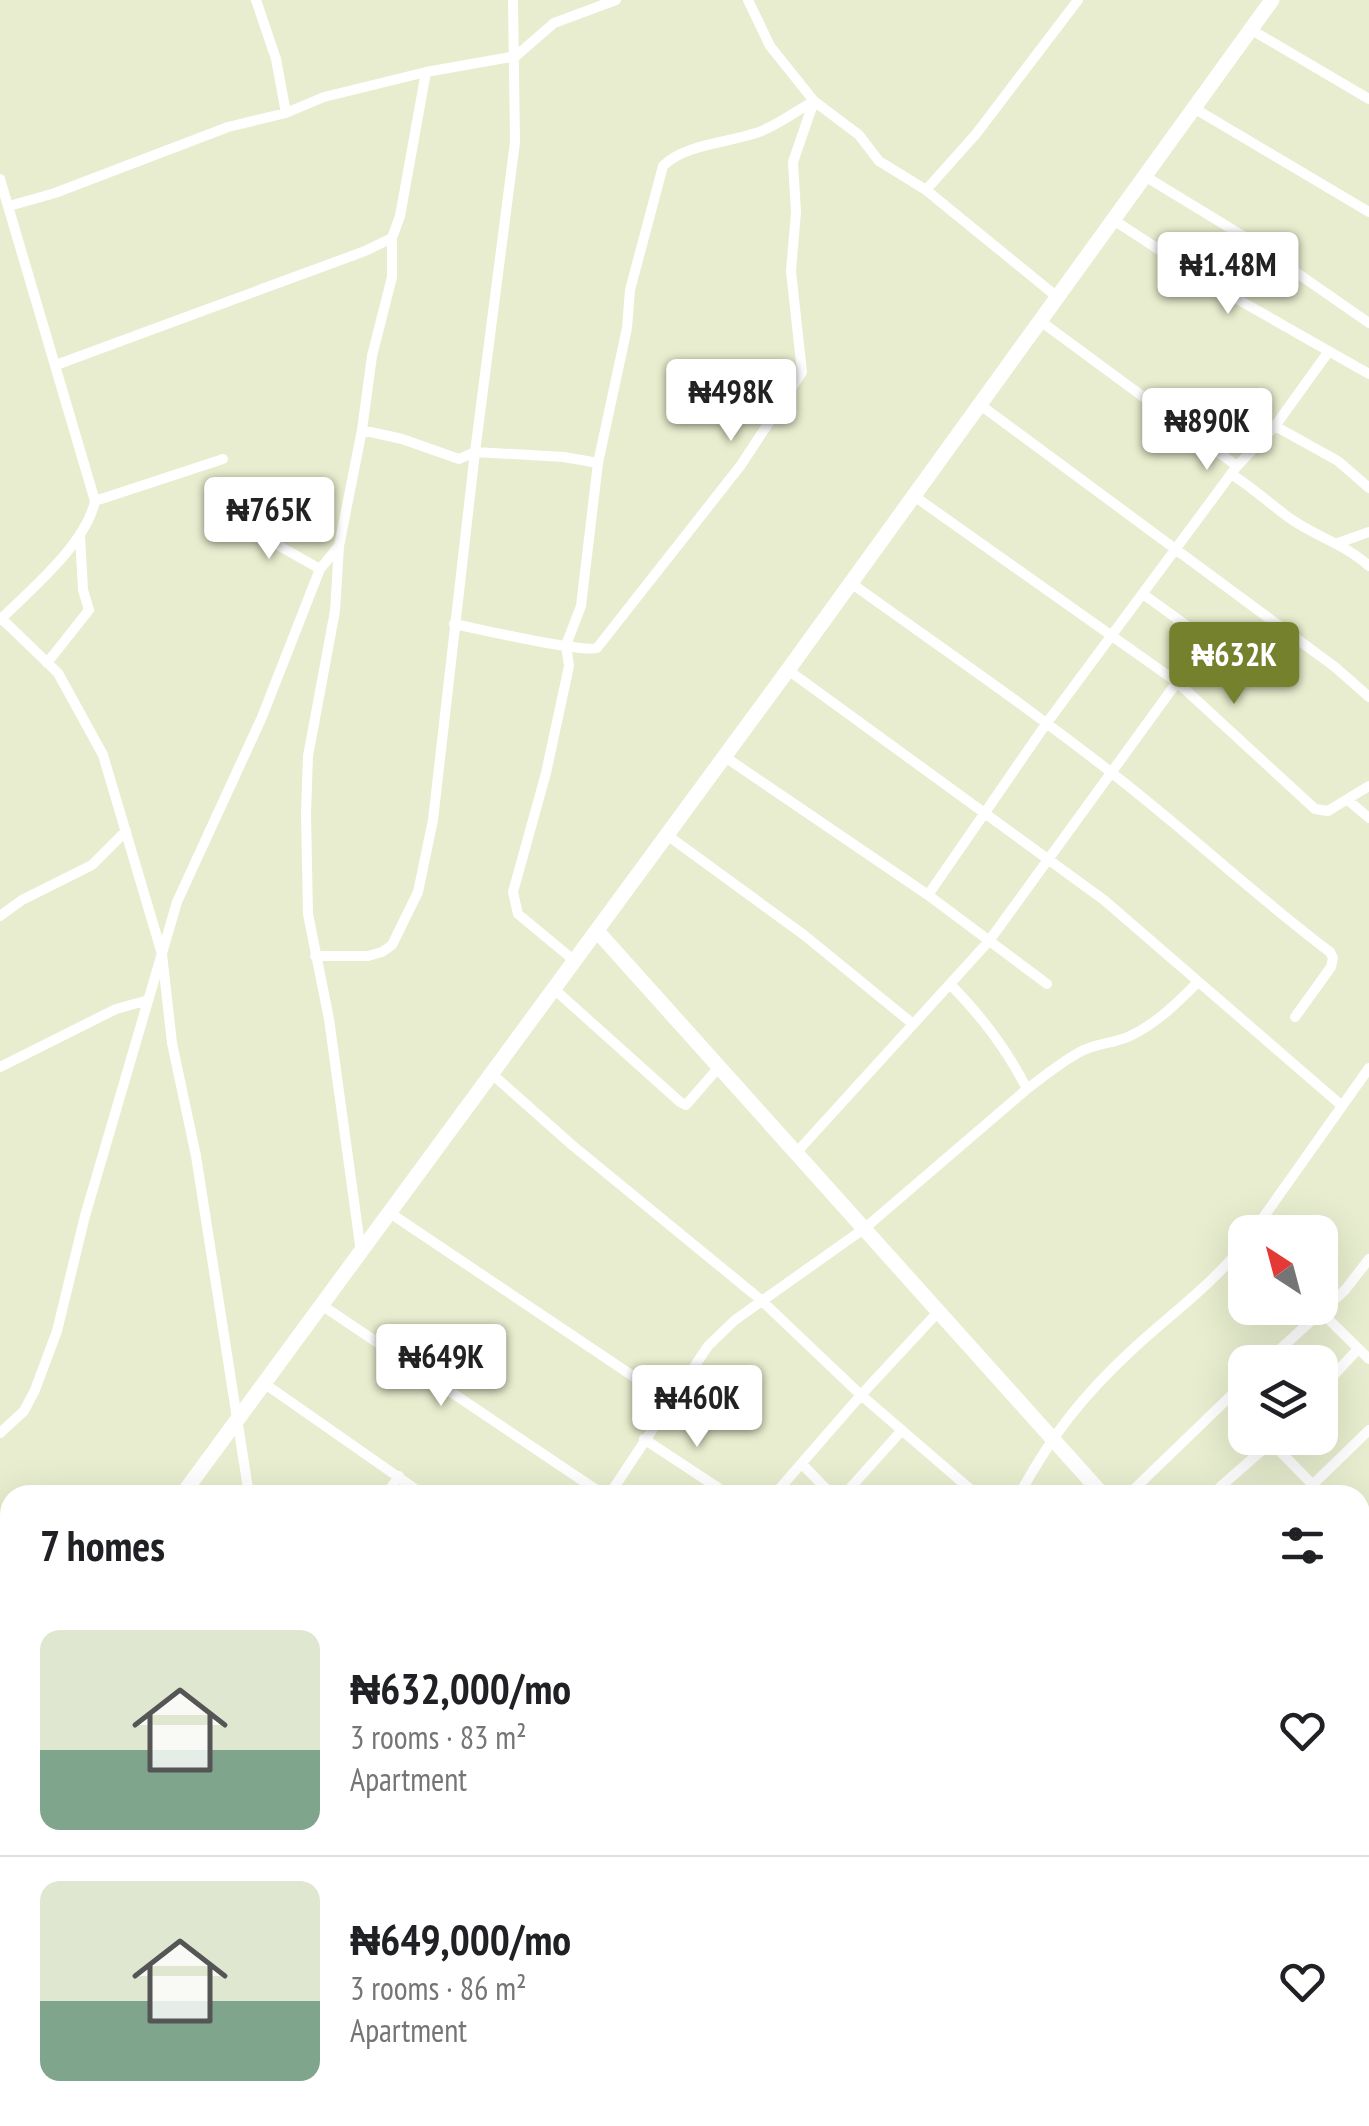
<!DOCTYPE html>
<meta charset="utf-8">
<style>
:root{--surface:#fff;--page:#f6f6f6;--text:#202124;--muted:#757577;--line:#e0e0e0;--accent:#76812d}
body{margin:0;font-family:"PT Sans Narrow",sans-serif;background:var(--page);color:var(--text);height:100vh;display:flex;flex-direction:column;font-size:38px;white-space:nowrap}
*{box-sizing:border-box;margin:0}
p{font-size:32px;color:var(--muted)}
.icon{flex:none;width:55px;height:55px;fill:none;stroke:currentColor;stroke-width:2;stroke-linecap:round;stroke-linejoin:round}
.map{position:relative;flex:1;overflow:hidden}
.drawer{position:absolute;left:0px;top:1485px;width:1370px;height:642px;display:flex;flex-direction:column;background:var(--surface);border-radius:30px 30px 0 0;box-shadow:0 10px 40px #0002}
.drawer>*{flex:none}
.needle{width:65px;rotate:324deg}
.controls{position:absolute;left:1228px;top:1215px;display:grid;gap:20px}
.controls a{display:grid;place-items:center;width:110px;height:110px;border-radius:20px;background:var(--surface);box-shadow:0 10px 40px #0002;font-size:50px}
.price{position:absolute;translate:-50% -85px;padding:0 22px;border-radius:10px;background:#fff;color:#222;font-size:32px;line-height:65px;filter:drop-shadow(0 2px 5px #0008)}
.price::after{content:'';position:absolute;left:50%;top:60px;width:30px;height:22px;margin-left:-15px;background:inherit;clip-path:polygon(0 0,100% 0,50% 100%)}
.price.current{background:var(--accent);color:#fff}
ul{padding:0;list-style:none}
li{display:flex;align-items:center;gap:30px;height:250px;padding:0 40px}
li+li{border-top:2px solid var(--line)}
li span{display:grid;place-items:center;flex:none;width:280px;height:200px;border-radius:20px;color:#555}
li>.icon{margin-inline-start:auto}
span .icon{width:120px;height:120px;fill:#fffc;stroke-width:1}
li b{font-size:42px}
h2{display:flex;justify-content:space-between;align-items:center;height:120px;padding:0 40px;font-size:42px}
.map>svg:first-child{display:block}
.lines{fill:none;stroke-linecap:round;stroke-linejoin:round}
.street{stroke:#fff;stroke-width:10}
.secondary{stroke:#fff;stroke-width:15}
.primary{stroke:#c7d083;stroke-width:15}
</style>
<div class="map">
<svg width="1369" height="2126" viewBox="0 0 1369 2126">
<rect width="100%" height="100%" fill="#e7edce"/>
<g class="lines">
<path class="street" d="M256,0L276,59L286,113
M1250,29L1369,99
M1192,107L1369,212
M1143,175L1248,239L1369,323
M0,179L95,501C86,544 31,589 0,620
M926,190L976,134L1078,0
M9,206L55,193L228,127L286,113L324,97L426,72L516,56L554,23L616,0
M1112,219L1216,287L1369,374
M1039,320L1237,466
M56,365L365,251L392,238
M979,404L1335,667L1369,697
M1275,426L1338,461L1369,488
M362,430L372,356L392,277V238L400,216L426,72
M598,463L627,328L630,290L663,166C685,144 728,143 759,132C778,125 796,111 814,101L859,135L879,161L926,190L1056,296
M1231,474C1252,487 1269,503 1288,517C1314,536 1345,544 1369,566
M914,496L1177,682L1315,809L1328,811L1369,786
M95,501L223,459
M237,522L320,569
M1338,543L1369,532
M851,583C940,647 1031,709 1117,777C1190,834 1257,897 1330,952L1333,958L1331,967L1295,1017
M0,617L58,673L103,755L162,954L172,1043L196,1156L249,1495
M454,624C479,629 581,653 597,648L741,465L802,372L791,271L796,212L793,162L814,101L770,46L748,0
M47,663L89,610L83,590L80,535
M788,670L1104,900L1341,1105
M725,757L928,895L1047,984
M1349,801L1369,818
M667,835L804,935L913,1024
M928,895L1046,724L1237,466L1275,426L1329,351
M0,916L22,900L92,865L126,831
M315,956H368L382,952L392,945L418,892L433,820L475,452L564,457L598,463L581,606L566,645L569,666L546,773L513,892L518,914L576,962
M554,989L680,1102L686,1105L719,1067
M0,1067L116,1009L145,1001
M492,1074L572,1145L761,1300L861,1395L977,1495
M1027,1089C1043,1077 1060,1063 1078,1053C1094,1043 1113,1044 1130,1036C1156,1024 1177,1003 1197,983
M796,1153L989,941L1177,682L1204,651L1206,641L1201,636L1143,594
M390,1213L670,1401
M1253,1232L1369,1068
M361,1252L329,1019L308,914L306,814L308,756L335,611L339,546L362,430L402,439L459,459L475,452L515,142L513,0
M323,1306L604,1495
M1321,1312L1369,1359
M1266,1362L1345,1290L1369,1259
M265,1384L424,1495
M1320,1390L1358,1349
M1231,1395L1245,1412
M0,1433L24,1411L35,1390L57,1331L85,1216L177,902L262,717L320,569L339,546
M644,1439L729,1495
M1268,1439L1313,1485
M802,1464L832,1495
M386,1495L399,1476
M609,1495L708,1346L735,1320L865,1228L1027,1089C1006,1048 982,1017 950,984
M774,1495L861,1395L939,1311
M844,1495L902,1430
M1019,1495C1052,1435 1082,1396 1133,1349C1171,1314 1213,1284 1245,1243
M1128,1495L1245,1382
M1211,1495L1276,1438
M1302,1495L1369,1430
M1360,1899L1369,1910
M0,2031L10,2026
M0,2082L10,2093
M288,2118L293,2126
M409,2118L414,2126
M685,2118L709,2126
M1097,2118L1105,2126
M1302,2118L1307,2126
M33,2126L49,2118
M235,2126L249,2118
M347,2126L360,2118
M536,2126L547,2118
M766,2126L774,2118"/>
<path class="secondary" d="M597,931L1103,1495
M182,1495L788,670L1272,0
M0,1748L10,1733
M1360,1776L1369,1768
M0,1865L10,1882
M144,2118L149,2126
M1030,2126L1037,2118"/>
<path class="primary" d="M0,1806L10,1814
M825,2118L841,2126"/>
</g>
</svg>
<div class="controls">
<a><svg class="needle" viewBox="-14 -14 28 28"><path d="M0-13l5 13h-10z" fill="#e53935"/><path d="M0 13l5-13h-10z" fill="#757577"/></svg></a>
<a><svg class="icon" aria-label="layers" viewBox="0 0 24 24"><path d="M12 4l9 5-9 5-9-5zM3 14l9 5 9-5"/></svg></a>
</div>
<b class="price" style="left:1228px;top:317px">₦1.48M</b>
<b class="price" style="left:731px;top:444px">₦498K</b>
<b class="price" style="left:1207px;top:473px">₦890K</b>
<b class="price" style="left:269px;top:562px">₦765K</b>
<b class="price current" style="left:1234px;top:707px">₦632K</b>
<b class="price" style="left:441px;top:1409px">₦649K</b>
<b class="price" style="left:697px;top:1450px">₦460K</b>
<section class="drawer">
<h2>7 homes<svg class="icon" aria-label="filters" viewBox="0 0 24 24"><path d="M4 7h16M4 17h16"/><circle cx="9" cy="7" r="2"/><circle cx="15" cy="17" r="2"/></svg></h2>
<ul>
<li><span style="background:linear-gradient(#dfe7d0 60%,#7fa58c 0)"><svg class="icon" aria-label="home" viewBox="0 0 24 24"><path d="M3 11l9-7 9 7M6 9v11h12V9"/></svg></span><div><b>₦632,000/mo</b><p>3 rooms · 83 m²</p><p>Apartment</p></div><svg class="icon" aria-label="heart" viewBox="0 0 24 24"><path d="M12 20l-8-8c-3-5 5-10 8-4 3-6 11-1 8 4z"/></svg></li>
<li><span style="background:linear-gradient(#dfe7d0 60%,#7fa58c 0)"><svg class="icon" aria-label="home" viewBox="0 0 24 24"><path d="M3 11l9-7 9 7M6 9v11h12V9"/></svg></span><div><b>₦649,000/mo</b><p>3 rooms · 86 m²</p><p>Apartment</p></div><svg class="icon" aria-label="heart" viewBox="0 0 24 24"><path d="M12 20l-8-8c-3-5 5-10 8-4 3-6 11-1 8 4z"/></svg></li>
</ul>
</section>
</div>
